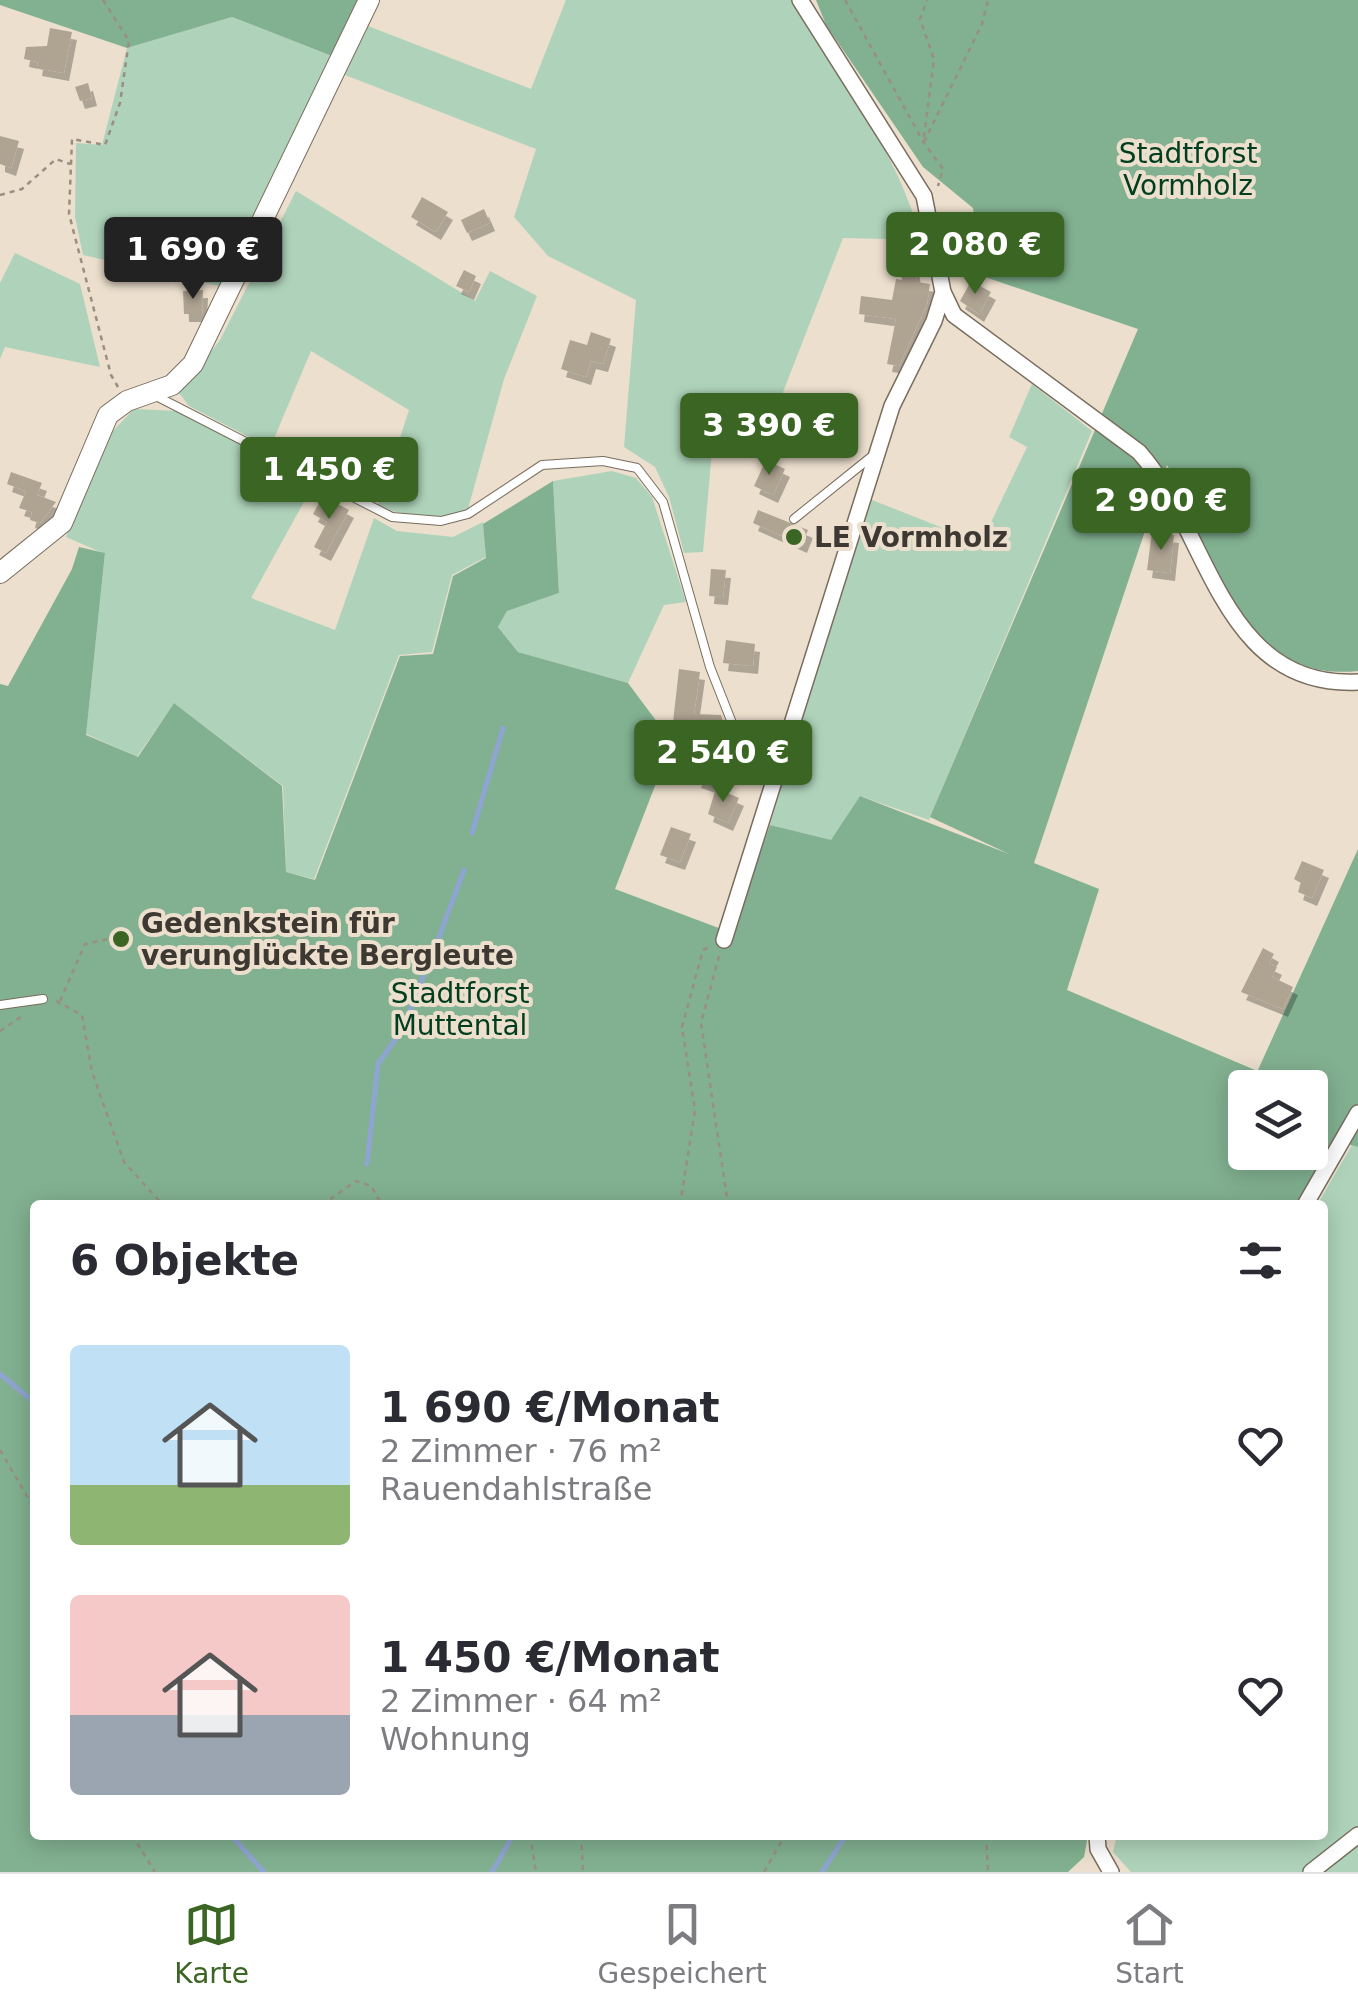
<!DOCTYPE html>
<html lang="de">
<meta charset="utf-8">
<style>
:root{--surface:#fff;--page:#f2f2f3;--text:#2b2b33;--muted:#7c7c81;--line:#e1e1e2;--accent:#3a6522}
body{margin:0;font-family:"DejaVu Sans",sans-serif;background:var(--page);color:var(--text);height:100vh;display:flex;flex-direction:column;font-size:38px;white-space:nowrap}
*{box-sizing:border-box;margin:0}
p{font-size:32px;color:var(--muted)}
.icon{flex:none;width:55px;height:55px;fill:none;stroke:currentColor;stroke-width:2;stroke-linecap:round;stroke-linejoin:round}
.map{position:relative;flex:1;overflow:hidden}
.drawer{position:absolute;left:30px;top:1200px;width:1298px;height:640px;display:flex;flex-direction:column;background:var(--surface);border-radius:10px;box-shadow:0 5px 25px #0003}
.drawer>*{flex:none}
.buttons{position:absolute;left:1228px;top:1070px;display:grid;gap:20px}
.buttons a{display:grid;place-items:center;width:100px;height:100px;border-radius:10px;background:var(--surface);box-shadow:0 5px 25px #0003;font-size:50px}
.price{position:absolute;translate:-50% -85px;padding:0 22px;border-radius:10px;background:var(--accent);color:#fff;font-size:32px;line-height:65px;filter:drop-shadow(0 2px 5px #0008)}
.price::after{content:'';position:absolute;left:50%;top:60px;width:30px;height:22px;margin-left:-15px;background:inherit;clip-path:polygon(0 0,100% 0,50% 100%)}
.price.selected{background:#222;color:#fff}
ul{padding:0;list-style:none}
li{display:flex;align-items:center;gap:30px;height:250px;padding:0 40px}
li span{display:grid;place-items:center;flex:none;width:280px;height:200px;border-radius:10px;color:#555}
li>.icon{margin-inline-start:auto}
span .icon{width:120px;height:120px;fill:#fffc;stroke-width:1}
li b{font-size:42px}
h2{display:flex;justify-content:space-between;align-items:center;height:120px;padding:0 40px;font-size:42px}
.dock{display:flex;justify-content:space-around;align-items:center;height:140px;border-top:2px solid var(--line);background:var(--surface);font-size:28px;color:var(--muted)}
.dock a{display:grid;justify-items:center;gap:5px}
.dock .selected{color:var(--accent)}
.map>svg:first-child{display:block}
.green{fill:#afd3ba}
.forest{fill:#82b191}
.lines{fill:none;stroke-linecap:round;stroke-linejoin:round}
.stream{stroke:#8fa5d1;stroke-width:5}
.building{fill:#afa392;filter:url(#shadow)}
.service-casing{stroke:#796d5e;stroke-width:10}
.minor-casing{stroke:#796d5e;stroke-width:18}
.tertiary-casing{stroke:#796d5e;stroke-width:22}
.path{stroke:#988f82;stroke-width:2.5;stroke-dasharray:5 5;stroke-linecap:butt}
.service{stroke:#fff;stroke-width:8}
.minor{stroke:#fff;stroke-width:15}
.tertiary{stroke:#fff;stroke-width:20}
.poi-dot{fill:#3a6522;stroke:#ecdfcd;stroke-width:4}
.labels{text-anchor:middle;dominant-baseline:central;stroke-width:8;stroke-linejoin:round;paint-order:stroke}
.park-label{font-size:28px;fill:#013e1f;stroke:#ecdfcd}
.poi-label{font-size:28px;font-weight:bold;fill:#3d3832;stroke:#ecdfcd;text-anchor:start}
</style>
<div class="map">
<svg width="1358" height="1872" viewBox="0 0 1358 1872">
<defs>
<filter id="shadow"><feDropShadow dx="5" dy="8" stdDeviation="0" flood-color="#0004"/></filter>
</defs>
<rect width="100%" height="100%" fill="#ecdfcd"/>
<path class="green" d="M566,0H791C838,75 899,153 921,240L843,238L762,446L714,429L703,552L684,553L669,497L655,467L624,447L636,300L548,256L514,217L536,149L345,75L368,26L531,89Z
M232,17L332,56L220,286L83,255L75,217L76,143L102,145L127,48Z
M296,191L475,301L490,271L537,296L504,379L468,509L447,522L377,508L409,410L311,351L270,448L189,406L179,393L220,340Z
M15,253L80,284L100,367L5,347L0,359V283Z
M1032,384L1092,431L929,820L860,796L831,841L770,825L867,498L981,543L1027,447L1009,437Z
M134,409L177,411L316,480L251,598L335,630L374,518L397,531L453,537L483,522L486,557L452,575L432,652L399,655L314,879L286,872L283,786L174,703L137,757L86,734L105,554L66,537L109,435Z
M612,471L636,478L652,497L686,602L664,605L628,683L518,652L498,627L507,611L559,593L553,481Z
M1352,1145L1358,1147V1872H1131L1113,1852L1117,1835H1322V1205H1317Z"/>
<path class="forest" d="M0,0H359L332,56L232,17L127,48L0,5Z
M816,0H1358V671C1237,684 1212,547 1167,465L1034,863L1099,889L1067,990L1255,1070L1275,1087L1245,1088V1152H1310V1088L1277,1087L1258,1070L1358,849V1147L1336,1141L1298,1205H35V1835H1088L1084,1857L1068,1872H0V684L8,686L72,569L79,547L105,553L86,735L138,757L174,703L282,786L286,872L315,880L400,656L433,654L453,576L486,558L483,524L553,481L559,593L507,611L498,627L518,652L628,683L672,742L615,889L732,933L770,825L831,840L860,796L1009,854L930,817L1138,329L982,276L973,208L923,167L826,25Z"/>
<g class="lines">
<path class="stream" d="M472,833L503,728
M439,937L464,870
M367,1164L378,1064L404,1027L423,977
M0,1374L35,1403
M231,1835L264,1872
M492,1872L512,1837
M822,1872L846,1835"/>
</g>
<path class="building" d="M50,28L72,32L64,73L37,68L38,62L24,59L26,47L47,46Z
M88,83L92,98L80,101L75,87Z
M0,136L19,141L11,168L0,164Z
M422,197L448,212L436,232L411,217Z
M484,209L490,223L467,233L461,220Z
M914,266L917,282L930,284L927,304L899,366L887,364L896,319L859,314L861,296L892,300L896,279L902,280L900,268Z
M464,270L476,276L469,292L456,286Z
M971,281L991,292L979,314L960,301Z
M203,290L202,314H184L183,291Z
M591,332L611,339L603,364L591,361L586,377L561,369L570,340L587,345Z
M766,460L785,469L773,495L754,486Z
M11,472L42,483L37,495L56,502L40,523L30,520L32,512L19,508L26,491L7,484Z
M323,496L349,510L326,553L314,547L327,522L313,514Z
M758,510L808,530L802,545L753,523Z
M1152,532L1174,535L1170,573L1147,570Z
M711,569L726,570L723,597L709,596Z
M726,640L755,644L753,666L723,663Z
M679,669L700,672L694,714L721,715L724,724L711,785L696,780L708,748L671,740Z
M716,788L739,798L728,823L708,814Z
M671,827L691,834L680,862L660,855Z
M1302,861L1324,870L1312,898L1298,892L1301,883L1294,879Z
M1263,948L1274,954L1269,963L1277,967L1272,977L1293,987L1283,1009L1241,992Z"/>
<g class="lines">
<defs>
<path id="service" d="M156,396L392,517L441,521L468,514L542,465L603,461L637,468L663,502L710,667L745,756L752,764L777,774
M794,519L876,453
M0,1005L43,999"/>
<path id="minor" d="M800,0L924,196L943,292L954,315L1139,452C1209,530 1220,689 1358,682
M724,940L892,406L934,321L943,292
M1305,1205L1358,1113
M1097,1835L1098,1849L1111,1872
M1311,1872L1358,1835"/>
<path id="tertiary" d="M0,573L62,523L108,415L127,401L172,385L193,364L369,0"/>
</defs>
<use href="#service" class="service-casing"/>
<use href="#minor" class="minor-casing"/>
<use href="#tertiary" class="tertiary-casing"/>
<path class="path" d="M103,0L129,41L120,103L105,145L72,139L69,214L111,375L118,387
M845,0L924,143L943,169L938,186
M924,137L934,59L920,19L927,0
M924,142L982,24L988,0
M0,195L22,189L56,159L70,164
M719,956L701,1023L728,1205
M56,1001L82,1015L92,1072L124,1162L163,1205
M60,1001L85,944L122,936L125,941L119,939
M0,1031L24,1015
M322,1205L356,1181L371,1186L382,1205
M680,1205L695,1110L682,1027L703,950L709,947
M0,1450L35,1510
M132,1835L155,1872
M530,1835L536,1872
M581,1835L583,1872
M986,1835L988,1872
M764,1872L785,1835"/>
<use href="#service" class="service"/>
<use href="#minor" class="minor"/>
<use href="#tertiary" class="tertiary"/>
</g>
<g class="poi-dot">
<circle cx="794" cy="537" r="10"/>
<circle cx="121" cy="939" r="10"/>
</g>
<g class="labels">
<g class="park-label">
<text x="1188" y="153">Stadtforst<tspan x="1188" dy="32">Vormholz</tspan></text>
<text x="460" y="993">Stadtforst<tspan x="460" dy="32">Muttental</tspan></text>
</g>
<g class="poi-label">
<text x="814" y="537">LE Vormholz</text>
<text x="141" y="923">Gedenkstein für<tspan x="141" dy="32">verunglückte Bergleute</tspan></text>
</g>
</g>
</svg>
<div class="buttons">
<a><svg class="icon" aria-label="layers" viewBox="0 0 24 24"><path d="M12 4l9 5-9 5-9-5zM3 14l9 5 9-5"/></svg></a>
</div>
<b class="price" style="left:975px;top:297px">2 080 €</b>
<b class="price selected" style="left:193px;top:302px">1 690 €</b>
<b class="price" style="left:769px;top:478px">3 390 €</b>
<b class="price" style="left:329px;top:522px">1 450 €</b>
<b class="price" style="left:1161px;top:553px">2 900 €</b>
<b class="price" style="left:723px;top:805px">2 540 €</b>
<section class="drawer">
<h2>6 Objekte<svg class="icon" aria-label="filters" viewBox="0 0 24 24"><path d="M4 7h16M4 17h16"/><circle cx="9" cy="7" r="2"/><circle cx="15" cy="17" r="2"/></svg></h2>
<ul>
<li><span style="background:linear-gradient(#bfe0f5 70%,#8fb573 0)"><svg class="icon" aria-label="home" viewBox="0 0 24 24"><path d="M3 11l9-7 9 7M6 9v11h12V9"/></svg></span><div><b>1 690 €/Monat</b><p>2 Zimmer · 76 m²</p><p>Rauendahlstraße</p></div><svg class="icon" aria-label="heart" viewBox="0 0 24 24"><path d="M12 20l-8-8c-3-5 5-10 8-4 3-6 11-1 8 4z"/></svg></li>
<li><span style="background:linear-gradient(#f6c9c9 60%,#9aa5b1 0)"><svg class="icon" aria-label="home" viewBox="0 0 24 24"><path d="M3 11l9-7 9 7M6 9v11h12V9"/></svg></span><div><b>1 450 €/Monat</b><p>2 Zimmer · 64 m²</p><p>Wohnung</p></div><svg class="icon" aria-label="heart" viewBox="0 0 24 24"><path d="M12 20l-8-8c-3-5 5-10 8-4 3-6 11-1 8 4z"/></svg></li>
</ul>
</section>
</div>
<nav class="dock">
<a class="selected"><svg class="icon" aria-label="map" viewBox="0 0 24 24"><path d="M3 6l6-2 6 2 6-2v14l-6 2-6-2-6 2zM9 4v14M15 6v14"/></svg>Karte</a>
<a><svg class="icon" aria-label="saved" viewBox="0 0 24 24"><path d="M7 4h10v16l-5-4-5 4z"/></svg>Gespeichert</a>
<a><svg class="icon" aria-label="home" viewBox="0 0 24 24"><path d="M3 11l9-7 9 7M6 9v11h12V9"/></svg>Start</a>
</nav>
